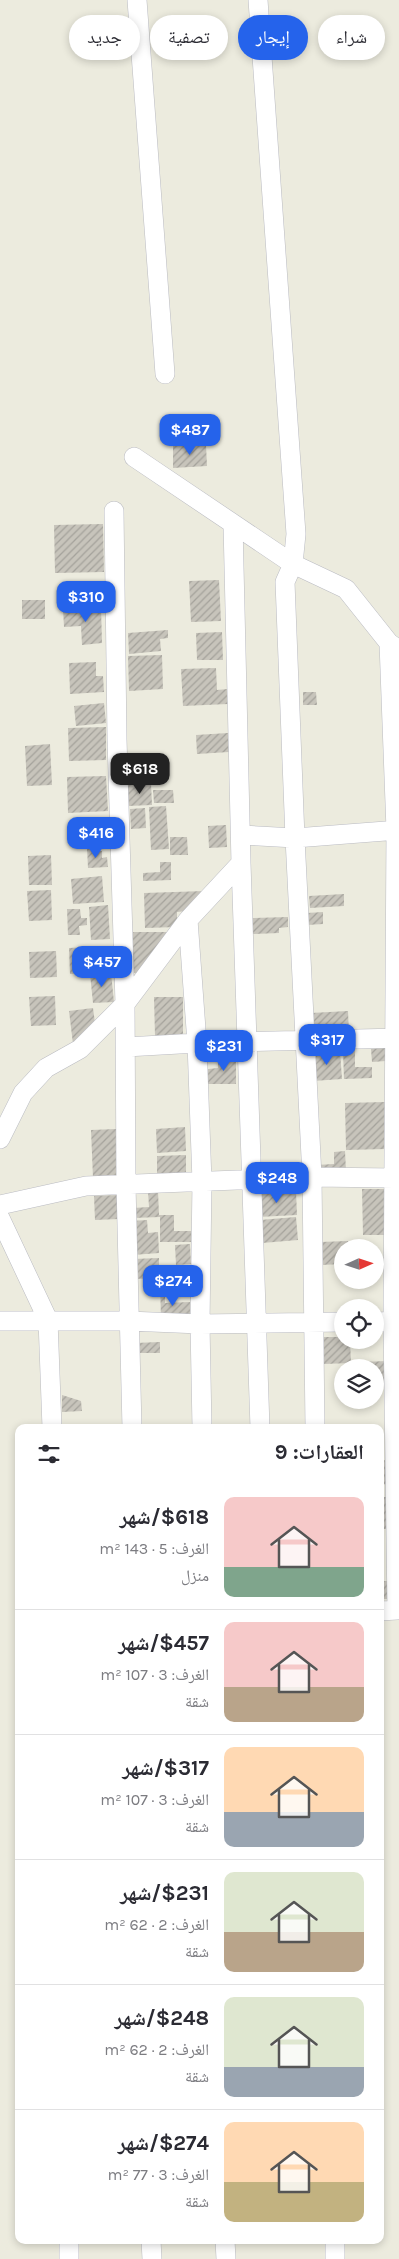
<!DOCTYPE html>
<html lang="ar">
<meta charset="utf-8">
<style>
:root{--surface:#fff;--page:#f7f7f7;--text:#2b2b33;--muted:#7c7c81;--line:#e1e1e2;--accent:#2563eb}
body{margin:0;font-family:Karla,"Noto Naskh Arabic",sans-serif;background:var(--page);color:var(--text);direction:rtl;height:100vh;display:flex;flex-direction:column;font-size:19px;white-space:nowrap}
*{box-sizing:border-box;margin:0}
p{font-size:16px;color:var(--muted)}
.icon{flex:none;width:28px;height:28px;fill:none;stroke:currentColor;stroke-width:2;stroke-linecap:round;stroke-linejoin:round}
.map{position:relative;flex:1;overflow:hidden;direction:ltr}
.sheet{position:absolute;left:15px;top:1424px;width:369px;height:820px;display:flex;flex-direction:column;background:var(--surface);border-radius:10px;box-shadow:0 2px 8px #0003;direction:rtl}
.sheet>*{flex:none}
.banner{position:absolute;left:15px;top:15px;width:370px;height:45px;direction:rtl;display:flex;gap:10px}
.needle{width:32px;rotate:87deg}
.tools{position:absolute;left:334px;top:1239px;display:grid;gap:10px}
.tools a{display:grid;place-items:center;width:50px;height:50px;border-radius:50%;background:var(--surface);box-shadow:0 2px 8px #0003;font-size:25px}
.price{position:absolute;translate:-50% -42px;padding:0 11px;border-radius:10px;background:var(--accent);color:#fff;font-size:16px;line-height:32px;filter:drop-shadow(0 1px 2px #0008)}
.price::after{content:'';position:absolute;left:50%;top:30px;width:15px;height:11px;margin-left:-8px;background:inherit;clip-path:polygon(0 0,100% 0,50% 100%)}
.price.active{background:#222;color:#fff}
ul{padding:0;list-style:none}
li{display:flex;align-items:center;gap:15px;height:125px;padding:0 20px}
li+li{border-top:1px solid var(--line)}
li span{display:grid;place-items:center;flex:none;width:140px;height:100px;border-radius:10px;color:#555}
li>.icon{margin-inline-start:auto}
span .icon{width:60px;height:60px;fill:#fffc;stroke-width:1}
li b{font-size:21px}
h2{display:flex;justify-content:space-between;align-items:center;height:60px;padding:0 20px;font-size:21px}
.chip{padding:0 18px;border-radius:22px;background:var(--surface);box-shadow:0 2px 8px #0003;font-size:18px;line-height:45px}
.chip.active{background:var(--accent);color:#fff}
.map>svg:first-child{display:block}
.building{fill:url(#building-hatch)}
.lines{fill:none;stroke-linecap:round;stroke-linejoin:round}
.minor-casing{stroke:#babbc2;stroke-width:20}
.minor{stroke:#fff;stroke-width:19}
</style>
<div class="map">
<svg width="399" height="2259" viewBox="0 0 399 2259">
<defs>
<pattern id="building-hatch" width="6" height="6" patternUnits="userSpaceOnUse" patternTransform="scale(1.25)"><rect width="6" height="6" fill="#c7c4bb"/><path d="M-1 1l2-2M0 6l6-6M5 7l2-2" fill="none" stroke="#a4a29b"/></pattern>
</defs>
<rect width="100%" height="100%" fill="#ecebde"/>
<path class="building" d="M206,445L207,466L173,468V446Z
M103,524L104,572L55,573L54,525Z
M219,580L221,621L191,622L189,581Z
M22,600H45V619H22Z
M101,607L102,643L82,645L81,626L64,627L63,609Z
M168,630V638L160,639L161,651L129,654L128,633Z
M222,632L223,660H197L196,633Z
M162,655L163,689L129,691L128,656Z
M96,662V676H103L104,692L70,694L69,663Z
M216,668L217,690L228,689V704L183,706L181,669Z
M303,692H316L317,705H303Z
M104,703L106,723L76,726L74,706Z
M106,727V760L69,761L68,728Z
M228,733L229,752L197,754L196,735Z
M50,744L52,785L27,786L25,746Z
M106,776L108,811L68,813L67,777Z
M151,783L152,805L128,806L127,784Z
M153,790H173L174,803H154Z
M166,806L169,849L151,850L149,807Z
M145,808L146,828L131,829L130,809Z
M226,825L227,847L209,848L208,826Z
M170,837H187L188,855H170Z
M87,848H97V851H102V858L107,857L108,867L88,868Z
M51,855L52,885H29L28,856Z
M160,862H171V880L143,881V873L160,872Z
M102,876L104,902L73,904L71,879Z
M51,890L52,920L29,921L27,891Z
M205,891L187,911L177,912V927L145,928L144,893Z
M344,894V906L310,908L309,896Z
M108,905L110,939L91,940L89,907Z
M67,909H80L81,918H87V925L79,926L80,935H68Z
M323,912V924L307,925V913Z
M288,917V927L279,928V933L253,934L252,918Z
M133,932H173L143,973H133Z
M89,947L90,950L104,949V961L91,962V973L70,974L69,948Z
M56,951L57,977L30,978L29,952Z
M111,973L114,1002L93,1003L90,974Z
M55,996L56,1025L31,1026L29,997Z
M154,997H183V1035L155,1036Z
M93,1008L95,1023L73,1044L69,1011Z
M348,1011L349,1034L312,1036L311,1013Z
M385,1048L386,1061L372,1062L371,1049Z
M355,1050V1067H372V1078L344,1079L343,1051Z
M340,1051L342,1079L313,1081L312,1052Z
M218,1058H236V1084H208V1069L218,1068Z
M385,1102L386,1149L346,1150L345,1103Z
M185,1127L186,1151L157,1153L156,1129Z
M116,1129L118,1177L93,1178L91,1130Z
M345,1151L346,1171L316,1172V1165L334,1164V1152Z
M186,1155V1177L157,1178V1156Z
M362,1189H386L387,1235H363Z
M148,1191H158L159,1215H174V1231H191V1242H160V1217L133,1218V1208L149,1207Z
M296,1191L297,1215L258,1217L257,1193Z
M118,1195L119,1219L95,1220L94,1196Z
M296,1217L298,1240L262,1243L260,1220Z
M147,1220L148,1233L158,1232L159,1253L133,1255L131,1221Z
M348,1241V1248H342V1264L321,1265L320,1242Z
M190,1244L191,1264L176,1265L175,1245Z
M159,1258V1278L134,1279L133,1259Z
M175,1265V1271H190L191,1279L162,1281L161,1266Z
M160,1282H165V1303L190,1302V1317L161,1319Z
M323,1337H342V1340H350L351,1363L324,1364Z
M160,1342V1353H136L135,1343Z
M387,1361L388,1385H375V1368H363V1362Z
M62,1395L81,1401L82,1411L62,1412Z
M386,1460L387,1484L380,1485V1461Z
M380,1497H388L389,1529H380Z
M380,1581H389V1599H380Z"/>
<g class="lines">
<defs>
<path id="minor" d="M137,0L165,374
M258,0L296,534L293,564L285,582L295,838L312,1177L315,1428
M134,457L293,564L346,589L389,643L398,649
M114,511L117,739L125,1004L126,1185L132,1428
M233,524L241,863L260,1428
M241,835L295,838L399,830
M188,920L197,1043L202,1182L200,1324L202,1428
M126,1047L197,1043L399,1038
M0,1139L23,1093L46,1068L80,1049L125,1004L188,920L241,863
M0,1205L86,1186L312,1177L394,1178L399,1182
M0,1218L48,1320L52,1428
M0,1321H128L200,1324L342,1322
M375,1322L399,1321
M380,1611L397,1610L393,1322L396,830L389,643
M69,2240V2259
M151,2240L152,2259
M225,2240L226,2259
M335,2240V2259"/>
</defs>
<use href="#minor" class="minor-casing"/>
<use href="#minor" class="minor"/>
</g>
</svg>
<div class="tools">
<a><svg class="needle" viewBox="-14 -14 28 28"><path d="M0-13l5 13h-10z" fill="#e53935"/><path d="M0 13l5-13h-10z" fill="#7c7c81"/></svg></a>
<a><svg class="icon" aria-label="locate" viewBox="0 0 24 24"><circle cx="12" cy="12" r="6"/><path d="M12 2v4M12 18v4M2 12h4M18 12h4"/></svg></a>
<a><svg class="icon" aria-label="layers" viewBox="0 0 24 24"><path d="M12 4l9 5-9 5-9-5zM3 14l9 5 9-5"/></svg></a>
</div>
<b class="price" style="left:190px;top:456px">$487</b>
<b class="price" style="left:86px;top:623px">$310</b>
<b class="price active" style="left:140px;top:795px">$618</b>
<b class="price" style="left:96px;top:859px">$416</b>
<b class="price" style="left:102px;top:988px">$457</b>
<b class="price" style="left:327px;top:1066px">$317</b>
<b class="price" style="left:224px;top:1072px">$231</b>
<b class="price" style="left:277px;top:1204px">$248</b>
<b class="price" style="left:173px;top:1307px">$274</b>
<div class="banner">
<a class="chip">شراء</a>
<a class="chip active">إيجار</a>
<a class="chip">تصفية</a>
<a class="chip">جديد</a>
</div>
<section class="sheet">
<h2>العقارات: 9<svg class="icon" aria-label="filters" viewBox="0 0 24 24"><path d="M4 7h16M4 17h16"/><circle cx="9" cy="7" r="2"/><circle cx="15" cy="17" r="2"/></svg></h2>
<ul>
<li><span style="background:linear-gradient(#f6c9c9 70%,#7fa58c 0)"><svg class="icon" aria-label="home" viewBox="0 0 24 24"><path d="M3 11l9-7 9 7M6 9v11h12V9"/></svg></span><div><b>$618/شهر</b><p>الغرف: 5 · 143 m²</p><p>منزل</p></div></li>
<li><span style="background:linear-gradient(#f6c9c9 65%,#b9a48a 0)"><svg class="icon" aria-label="home" viewBox="0 0 24 24"><path d="M3 11l9-7 9 7M6 9v11h12V9"/></svg></span><div><b>$457/شهر</b><p>الغرف: 3 · 107 m²</p><p>شقة</p></div></li>
<li><span style="background:linear-gradient(#ffd9b3 65%,#9aa5b1 0)"><svg class="icon" aria-label="home" viewBox="0 0 24 24"><path d="M3 11l9-7 9 7M6 9v11h12V9"/></svg></span><div><b>$317/شهر</b><p>الغرف: 3 · 107 m²</p><p>شقة</p></div></li>
<li><span style="background:linear-gradient(#dfe7d0 60%,#b9a48a 0)"><svg class="icon" aria-label="home" viewBox="0 0 24 24"><path d="M3 11l9-7 9 7M6 9v11h12V9"/></svg></span><div><b>$231/شهر</b><p>الغرف: 2 · 62 m²</p><p>شقة</p></div></li>
<li><span style="background:linear-gradient(#dfe7d0 70%,#9aa5b1 0)"><svg class="icon" aria-label="home" viewBox="0 0 24 24"><path d="M3 11l9-7 9 7M6 9v11h12V9"/></svg></span><div><b>$248/شهر</b><p>الغرف: 2 · 62 m²</p><p>شقة</p></div></li>
<li><span style="background:linear-gradient(#ffd9b3 60%,#c2b280 0)"><svg class="icon" aria-label="home" viewBox="0 0 24 24"><path d="M3 11l9-7 9 7M6 9v11h12V9"/></svg></span><div><b>$274/شهر</b><p>الغرف: 3 · 77 m²</p><p>شقة</p></div></li>
</ul>
</section>
</div>
